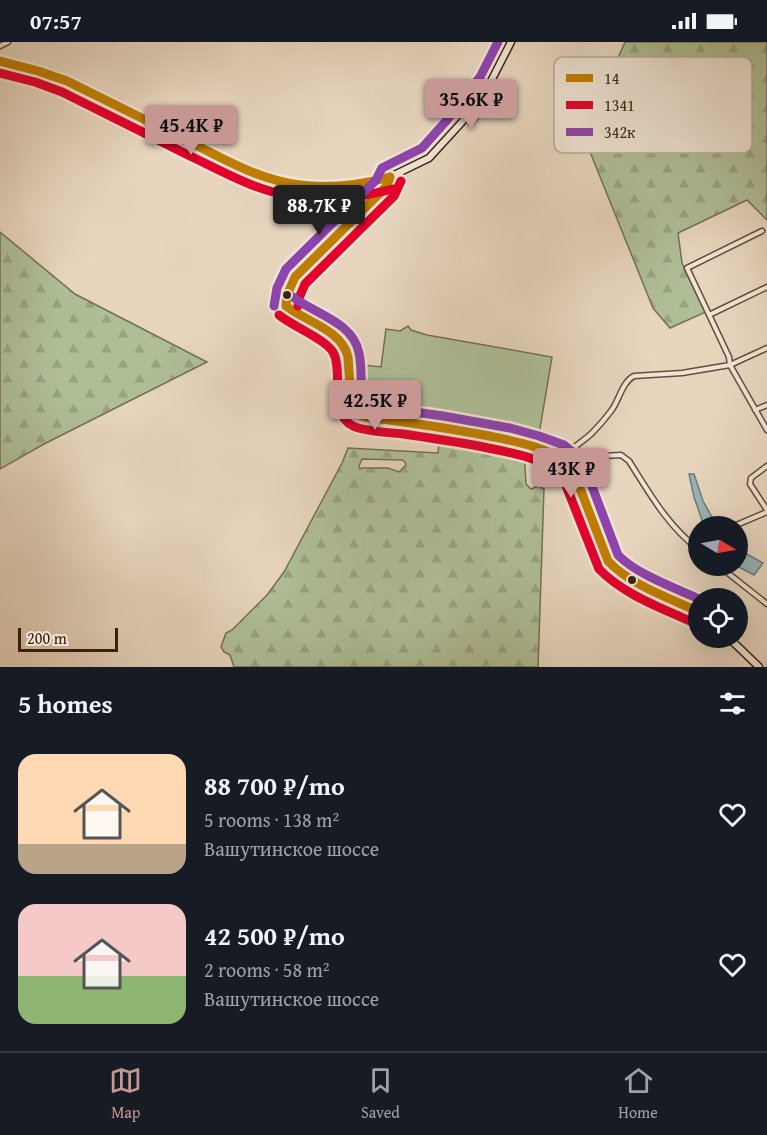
<!DOCTYPE html>
<meta charset="utf-8">
<style>
:root{--surface:#171b24;--page:#20242c;--text:#f1f3f6;--muted:#9ea1a6;--line:#363941;--accent:#c59692}
body{margin:0;font-family:"Gentium Book Plus",serif;background:var(--page);color:var(--text);height:100vh;display:flex;flex-direction:column;font-size:22px;white-space:nowrap}
*{box-sizing:border-box;margin:0}
p{font-size:20px;color:var(--muted)}
.icon{flex:none;width:33px;height:33px;fill:none;stroke:currentColor;stroke-width:2;stroke-linecap:round;stroke-linejoin:round}
.map{position:relative;height:625px;overflow:hidden}
.side{display:flex;flex-direction:column;background:var(--surface);flex:1}
.side>*{flex:none}
.needle{width:39px;rotate:100deg}
.fabs{position:absolute;left:688px;top:474px;display:grid;gap:12px}
.fabs a{display:grid;place-items:center;width:60px;height:60px;border-radius:50%;background:var(--surface);box-shadow:0 6px 24px #0002;font-size:30px}
.scale{position:absolute;left:18px;bottom:15px;width:100px;box-sizing:border-box;padding-left:6px;border:3px solid #3a220f;border-top:0;font-size:16px;line-height:21px;white-space:nowrap;color:#3a220f;-webkit-text-stroke:4px #efe4d5;paint-order:stroke}
.price{position:absolute;translate:-50% -51px;padding:0 14px;border-radius:6px;background:var(--accent);color:#111;font-size:20px;line-height:39px;filter:drop-shadow(0 2px 3px #0008)}
.price::after{content:'';position:absolute;left:50%;top:36px;width:18px;height:14px;margin-left:-9px;background:inherit;clip-path:polygon(0 0,100% 0,50% 100%)}
.price.selected{background:#222;color:#fff}
ul{padding:0;list-style:none}
li{display:flex;align-items:center;gap:18px;height:150px;padding:0 18px}
li span{display:grid;place-items:center;flex:none;width:168px;height:120px;border-radius:18px;color:#555}
li>.icon{margin-inline-start:auto}
span .icon{width:72px;height:72px;fill:#fffc;stroke-width:1}
li b{font-size:26px}
h2{display:flex;justify-content:space-between;align-items:center;height:72px;padding:0 18px;font-size:26px}
.status{display:flex;justify-content:space-between;align-items:center;height:42px;padding:0 30px;background:var(--surface);direction:ltr}
.status svg{height:16px;fill:currentColor}
.menu{display:flex;justify-content:space-around;align-items:center;height:84px;border-top:2px solid var(--line);background:var(--surface);font-size:16px;color:var(--muted)}
.menu a{display:grid;justify-items:center;gap:3px}
.menu .selected{color:var(--accent)}
.map>svg:first-child{display:block}
.green{fill:#afbe97;stroke:#747053;stroke-width:1.5}
.forest{fill:url(#forest-firs);stroke:#747053;stroke-width:1.5;fill-rule:evenodd}
.water{fill:#98b7b9;stroke:#727b75;stroke-width:1.5}
.lines{fill:none;stroke-linecap:round;stroke-linejoin:round}
.street-casing{stroke:#654f3b;stroke-width:7}
.secondary-casing{stroke:#3a220f;stroke-width:9}
.street{stroke:#efe4d5;stroke-width:4}
.secondary{stroke:#efe4d5;stroke-width:6}
.bus-1-casing{stroke:#efe4d5;stroke-width:14}
.bus-2-casing{stroke:#efe4d5;stroke-width:14}
.bus-3-casing{stroke:#efe4d5;stroke-width:14}
.bus-1{stroke:#be7e04;stroke-width:9}
.bus-2{stroke:#e4002b;stroke-width:9}
.bus-3{stroke:#8e44ad;stroke-width:9}
.bus-dot{fill:#3a220f;stroke:#efe4d5;stroke-width:2}
.key{fill:#efe4d5;stroke:#b9aa9a;stroke-width:1.5}
.key-label{font-size:16px;fill:#3a220f}
</style>
<div class="status"><b>07:57</b><svg viewBox="0 0 49 12"><path d="M0 12V9h3v3zM5 12V6h3v6zM10 12V3h3v9zM15 12V0h3v12zM26 1h20v11H26zM47 4h2v5h-2z"/></svg></div>
<div class="map">
<svg width="767" height="625" viewBox="0 0 767 625">
<defs>
<pattern id="forest-firs" width="22" height="20" patternUnits="userSpaceOnUse" patternTransform="scale(1.5)"><rect width="22" height="20" fill="#afbe97"/><path d="M5 1l3.5 6h-7zM16 11l3.5 6h-7z" fill="#97a381"/></pattern>
</defs>
<rect width="100%" height="100%" fill="#e7d5be"/>
<filter id="stains"><feTurbulence type="fractalNoise" baseFrequency=".00333" numOctaves="4"/><feColorMatrix values="0 0 0 0 .2 0 0 0 0 .09 0 0 0 0 .02 0 0 0 .5 -.17"/></filter>
<radialGradient id="worn" r=".72"><stop offset=".6" stop-color="#630" stop-opacity="0"/><stop offset="1" stop-color="#630" stop-opacity=".3"/></radialGradient>
<path class="green" d="M408,284L411,288L427,293L552,315L537,404L464,388L364,369L358,365L355,322L381,325L386,287L400,289Z"/>
<path class="forest" d="M625,0H767V178L747,158L678,191L682,221L706,270L670,286L653,266L584,95Z
M493,45L500,51L471,85L466,80Z
M0,190L75,252L207,320L44,402L0,427Z
M440,391L467,394L479,407H486C491,400 497,401 505,402L506,408L520,406L524,408L526,442L531,447L538,444L544,447L538,625H234L230,613L224,610L221,605L226,591L232,588L267,553L284,530L342,421L348,406L438,411ZM362,417L402,418L405,420L406,423L399,430L388,426H362L360,427L359,424Z"/>
<path class="water" d="M689,432H694L703,459L717,484H704L694,455Z
M738,507L763,521L754,533L737,524H738Z"/>
<g class="lines">
<defs>
<path id="street" d="M0,4L8,0
M762,189L687,226L729,315L730,323L767,388
M709,273L767,245
M755,368L767,363
M767,424L751,436L750,442L767,468
M734,484L767,470
M699,508C667,483 650,452 629,419L621,413L564,416C571,405 583,400 592,391C599,384 605,377 611,369C619,359 622,340 634,334L682,331L730,323L767,306
M719,524L767,562"/>
<path id="secondary" d="M0,19L38,29L67,39L256,132L295,143L324,146L352,144L390,135L429,116L462,80L490,41L511,0
M390,135L386,145L295,235C289,244 282,258 289,267C306,278 342,292 347,312C351,326 347,363 356,372C359,374 361,374 365,375C402,380 552,397 571,423L608,519C618,535 680,561 699,570
M729,596L759,625"/>
</defs>
<use href="#street" class="street-casing"/>
<use href="#secondary" class="secondary-casing"/>
<use href="#street" class="street"/>
<use href="#secondary" class="secondary"/>
<defs>
<path id="bus-1" d="M0,19L38,29L67,39C108,59 149,80 190,100C225,118 260,138 300,143C331,147 360,143 390,135
M286,264C306,280 341,287 348,315L351,360L356,372L365,375C406,380 448,386 489,394C518,400 547,405 571,423L608,519C630,543 670,556 699,570
M286,264L287,253L295,235L386,145L390,135"/>
<path id="bus-2" d="M0,31L35,40L62,50C104,71 145,91 186,112C222,129 257,150 297,155C330,160 361,155 393,147
M298,264L299,256L305,242L394,154L401,139
M279,273C292,284 328,298 334,312C343,331 329,373 353,384C366,390 388,390 403,392C431,396 460,400 488,406C513,411 540,416 561,431L599,527C624,553 662,566 694,581"/>
<path id="bus-3" d="M293,255C315,272 353,280 359,311C363,328 359,346 364,363L443,374L510,386L539,394L564,403L582,418L618,513C636,532 675,546 699,557
M274,264L277,246L286,227L376,138L382,126L422,106L447,78L480,35L498,0"/>
</defs>
<use href="#bus-1" class="bus-1-casing"/>
<use href="#bus-2" class="bus-2-casing"/>
<use href="#bus-3" class="bus-3-casing"/>
<use href="#bus-1" class="bus-1"/>
<use href="#bus-2" class="bus-2"/>
<use href="#bus-3" class="bus-3"/>
</g>
<g class="bus-dot">
<circle cx="287" cy="253" r="5"/>
<circle cx="632" cy="538" r="5"/>
</g>
<rect x="554" y="15" width="198" height="96" rx="9" class="key"/>
<rect x="566" y="32" width="27" height="8" fill="#be7e04"/>
<rect x="566" y="59" width="27" height="8" fill="#e4002b"/>
<rect x="566" y="86" width="27" height="8" fill="#8e44ad"/>
<g class="key-label">
<text x="604" y="42">14</text>
<text x="604" y="69">1341</text>
<text x="604" y="96">342к</text>
</g>
<rect width="100%" height="100%" filter="url(#stains)"/>
<rect width="100%" height="100%" fill="url(#worn)"/>
</svg>
<div class="fabs">
<a><svg class="needle" viewBox="-14 -14 28 28"><path d="M0-13l5 13h-10z" fill="#e53935"/><path d="M0 13l5-13h-10z" fill="#9ea1a6"/></svg></a>
<a><svg class="icon" aria-label="locate" viewBox="0 0 24 24"><circle cx="12" cy="12" r="6"/><path d="M12 2v4M12 18v4M2 12h4M18 12h4"/></svg></a>
</div>
<div class="scale">200 m</div>
<b class="price" style="left:471px;top:88px">35.6K ₽</b>
<b class="price" style="left:191px;top:114px">45.4K ₽</b>
<b class="price selected" style="left:319px;top:194px">88.7K ₽</b>
<b class="price" style="left:375px;top:389px">42.5K ₽</b>
<b class="price" style="left:571px;top:457px">43K ₽</b>
</div>
<section class="side">
<h2>5 homes<svg class="icon" aria-label="filters" viewBox="0 0 24 24"><path d="M4 7h16M4 17h16"/><circle cx="9" cy="7" r="2"/><circle cx="15" cy="17" r="2"/></svg></h2>
<ul>
<li><span style="background:linear-gradient(#ffd9b3 75%,#b9a48a 0)"><svg class="icon" aria-label="home" viewBox="0 0 24 24"><path d="M3 11l9-7 9 7M6 9v11h12V9"/></svg></span><div><b>88 700 ₽/mo</b><p>5 rooms · 138 m²</p><p>Вашутинское шоссе</p></div><svg class="icon" aria-label="heart" viewBox="0 0 24 24"><path d="M12 20l-8-8c-3-5 5-10 8-4 3-6 11-1 8 4z"/></svg></li>
<li><span style="background:linear-gradient(#f6c9c9 60%,#8fb573 0)"><svg class="icon" aria-label="home" viewBox="0 0 24 24"><path d="M3 11l9-7 9 7M6 9v11h12V9"/></svg></span><div><b>42 500 ₽/mo</b><p>2 rooms · 58 m²</p><p>Вашутинское шоссе</p></div><svg class="icon" aria-label="heart" viewBox="0 0 24 24"><path d="M12 20l-8-8c-3-5 5-10 8-4 3-6 11-1 8 4z"/></svg></li>
</ul>
</section>
<nav class="menu">
<a class="selected"><svg class="icon" aria-label="map" viewBox="0 0 24 24"><path d="M3 6l6-2 6 2 6-2v14l-6 2-6-2-6 2zM9 4v14M15 6v14"/></svg>Map</a>
<a><svg class="icon" aria-label="saved" viewBox="0 0 24 24"><path d="M7 4h10v16l-5-4-5 4z"/></svg>Saved</a>
<a><svg class="icon" aria-label="home" viewBox="0 0 24 24"><path d="M3 11l9-7 9 7M6 9v11h12V9"/></svg>Home</a>
</nav>
